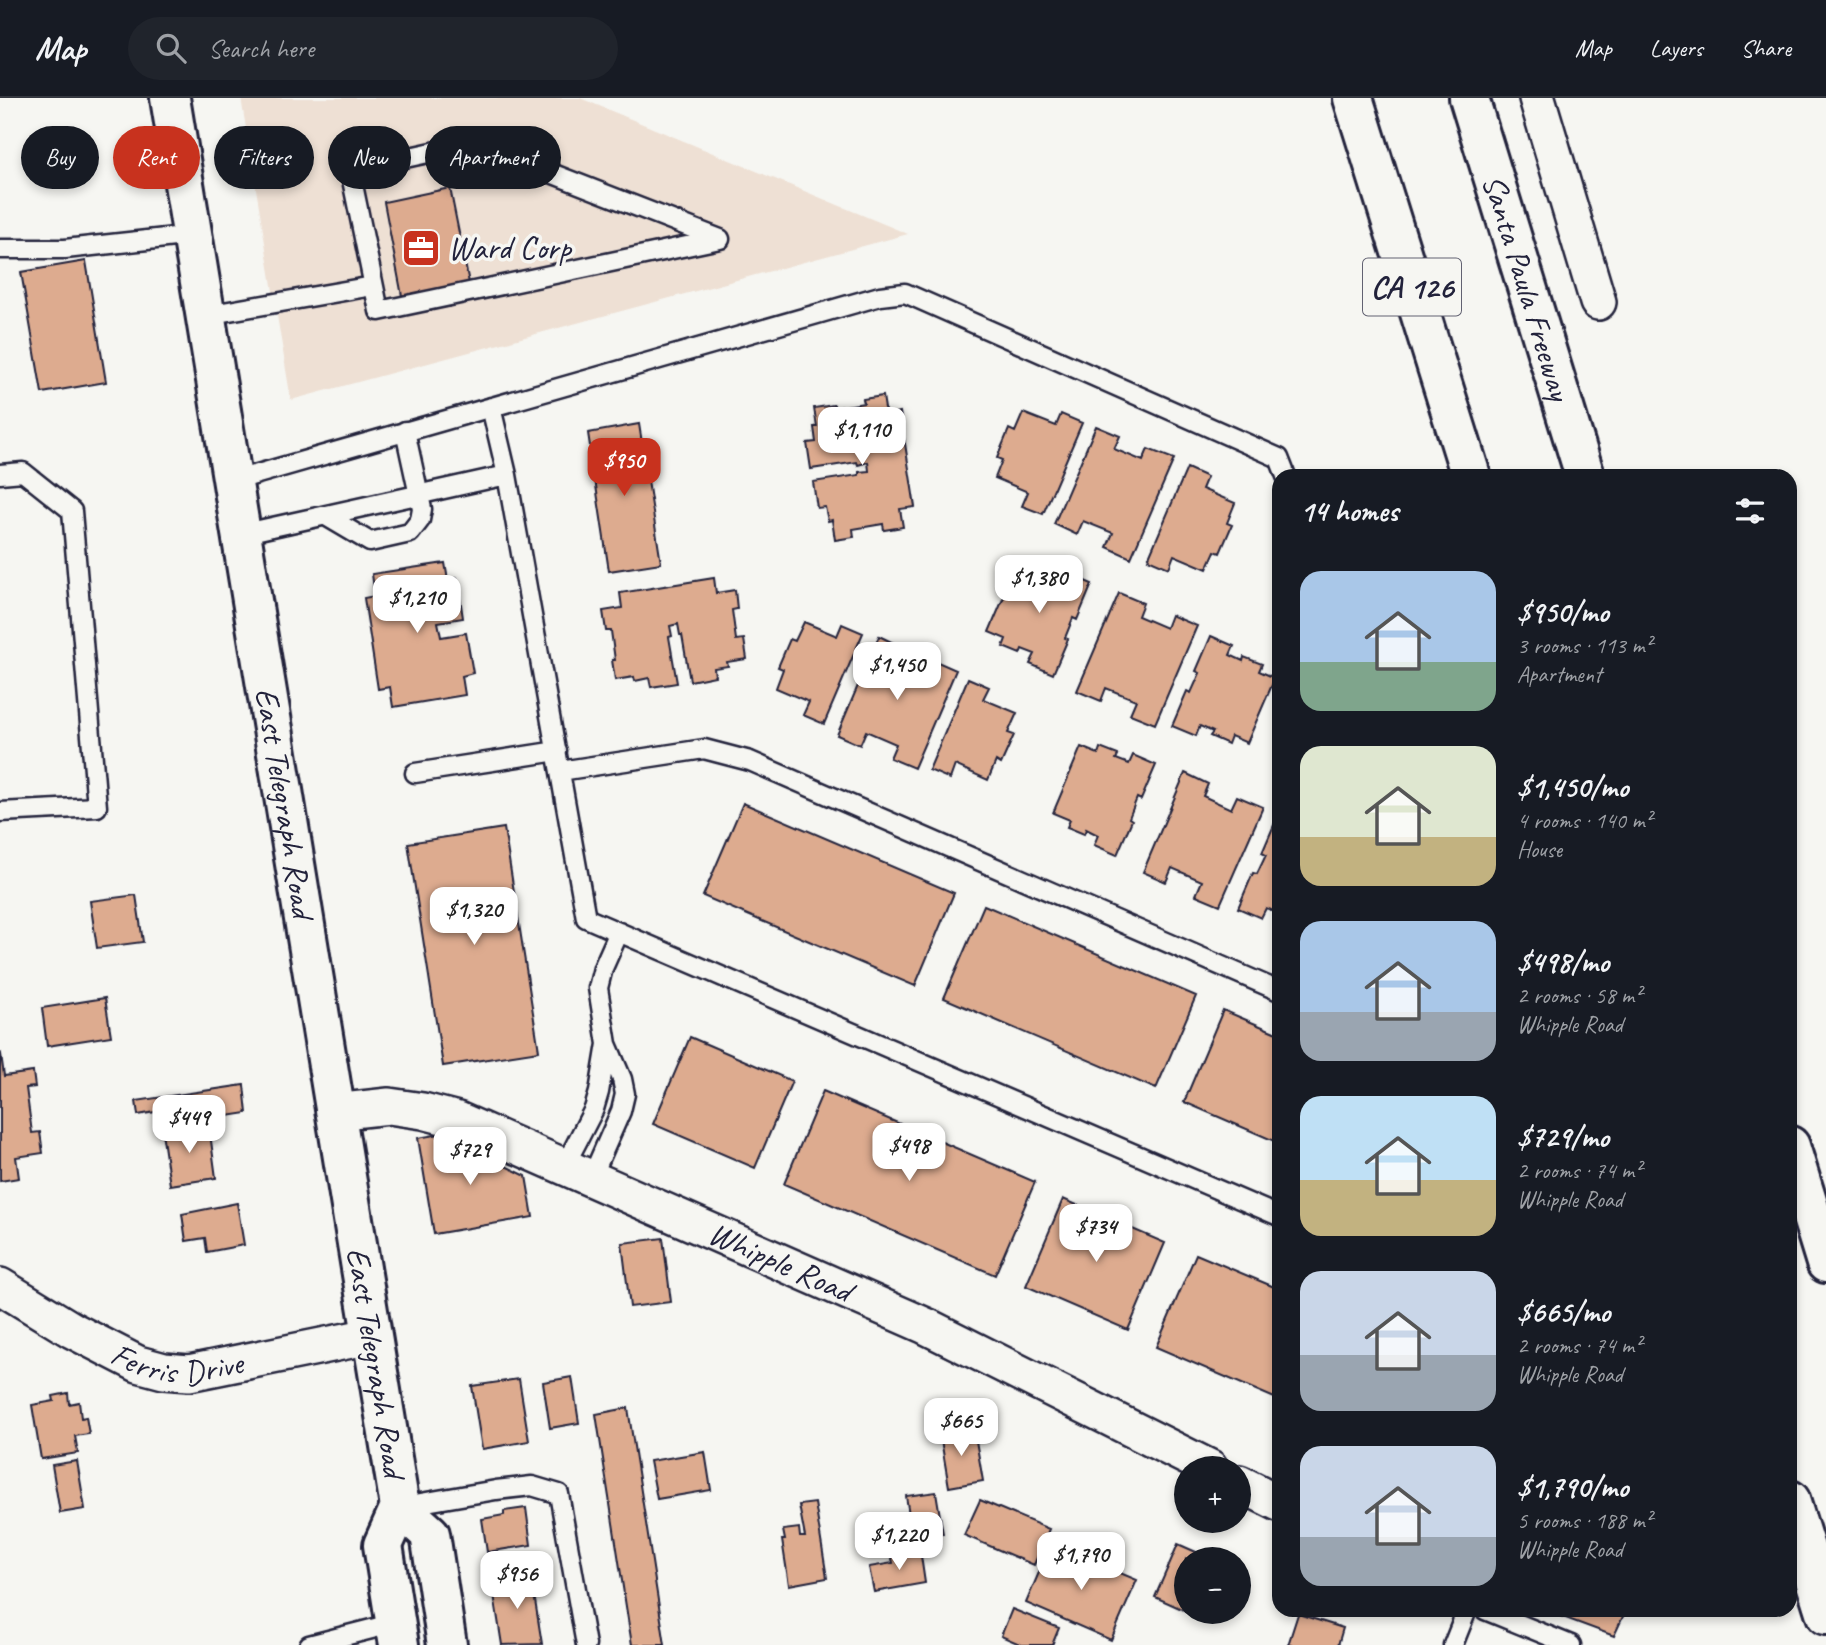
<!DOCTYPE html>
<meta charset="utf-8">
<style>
:root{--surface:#171b24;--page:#20242c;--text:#f1f3f6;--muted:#9ea1a6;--line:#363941;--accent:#c8321e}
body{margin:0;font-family:Caveat,sans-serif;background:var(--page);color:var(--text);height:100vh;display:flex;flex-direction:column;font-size:26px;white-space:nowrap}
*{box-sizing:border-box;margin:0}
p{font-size:23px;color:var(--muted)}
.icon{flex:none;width:38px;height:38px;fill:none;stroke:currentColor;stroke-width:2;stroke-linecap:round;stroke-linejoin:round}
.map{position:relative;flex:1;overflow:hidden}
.panel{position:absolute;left:1272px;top:371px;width:525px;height:1148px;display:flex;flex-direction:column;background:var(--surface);border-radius:21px;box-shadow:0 4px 10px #0003}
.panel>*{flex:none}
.banner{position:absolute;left:21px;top:28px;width:665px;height:63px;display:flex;gap:14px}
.tools{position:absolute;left:1174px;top:1358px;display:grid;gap:14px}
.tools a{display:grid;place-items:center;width:77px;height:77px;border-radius:50%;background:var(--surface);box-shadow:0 4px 10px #0003;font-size:35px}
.price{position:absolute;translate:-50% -60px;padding:0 16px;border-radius:14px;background:#fff;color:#222;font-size:23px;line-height:46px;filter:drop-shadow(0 2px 4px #0008)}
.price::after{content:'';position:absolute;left:50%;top:42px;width:21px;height:16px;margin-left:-10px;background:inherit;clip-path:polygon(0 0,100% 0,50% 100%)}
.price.selected{background:var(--accent);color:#fff}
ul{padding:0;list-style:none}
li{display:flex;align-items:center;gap:21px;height:175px;padding:0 28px}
li span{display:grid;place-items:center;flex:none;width:196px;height:140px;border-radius:21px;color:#555}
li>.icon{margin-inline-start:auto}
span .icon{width:84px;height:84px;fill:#fffc;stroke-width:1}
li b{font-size:30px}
h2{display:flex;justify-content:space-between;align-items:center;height:84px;padding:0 28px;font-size:30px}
.chip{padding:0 24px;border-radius:32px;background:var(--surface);box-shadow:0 4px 10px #0003;font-size:24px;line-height:63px}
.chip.selected{background:var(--accent);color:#fff}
header{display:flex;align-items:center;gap:42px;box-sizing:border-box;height:98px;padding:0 35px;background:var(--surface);border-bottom:2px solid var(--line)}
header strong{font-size:33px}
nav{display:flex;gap:38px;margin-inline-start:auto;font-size:24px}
.search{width:490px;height:63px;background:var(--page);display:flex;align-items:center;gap:18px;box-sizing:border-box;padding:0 24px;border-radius:38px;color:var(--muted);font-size:26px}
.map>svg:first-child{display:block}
.built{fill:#eee0d4}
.building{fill:#ddab8f;stroke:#22223b;stroke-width:2}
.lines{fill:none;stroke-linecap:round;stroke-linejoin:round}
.lane-casing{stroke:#22223b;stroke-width:23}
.street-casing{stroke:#22223b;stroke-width:40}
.secondary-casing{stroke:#22223b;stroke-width:44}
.highway-casing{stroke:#22223b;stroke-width:44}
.lane{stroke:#f6f6f2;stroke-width:18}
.street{stroke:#f6f6f2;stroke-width:35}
.secondary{stroke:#f6f6f2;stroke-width:38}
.highway{stroke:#f6f6f2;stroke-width:38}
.labels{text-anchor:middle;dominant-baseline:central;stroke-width:7;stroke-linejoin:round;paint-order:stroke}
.shield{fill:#f6f6f2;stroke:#626272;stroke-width:2}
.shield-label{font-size:32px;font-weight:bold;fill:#22223b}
.poi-label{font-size:33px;fill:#22223b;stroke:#f6f6f2;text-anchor:start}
.street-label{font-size:33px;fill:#22223b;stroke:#f6f6f2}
</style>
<header>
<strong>Map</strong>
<div class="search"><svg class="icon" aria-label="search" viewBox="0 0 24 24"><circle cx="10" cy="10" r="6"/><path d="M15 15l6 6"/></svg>Search here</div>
<nav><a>Map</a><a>Layers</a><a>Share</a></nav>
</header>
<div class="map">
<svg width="1826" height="1547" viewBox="0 0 1826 1547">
<rect width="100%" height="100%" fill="#f6f6f2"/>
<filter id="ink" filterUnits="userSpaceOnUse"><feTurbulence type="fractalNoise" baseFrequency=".0143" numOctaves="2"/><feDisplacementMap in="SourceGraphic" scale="14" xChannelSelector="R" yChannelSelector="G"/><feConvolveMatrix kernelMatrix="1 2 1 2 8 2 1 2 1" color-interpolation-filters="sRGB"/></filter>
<g filter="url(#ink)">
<path class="built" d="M241,0H580L908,136L291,302Z"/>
<path class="building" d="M450,90L469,185L402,198L384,104Z
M86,163L106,284L42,295L21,174Z
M883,298L886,317L900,314L915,409L900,411L903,429L884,432L883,426L853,431L854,439L835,442L832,422L828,423L825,409L817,410L813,384L859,377V374L869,373L868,364L858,367L857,364L811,371L807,345L816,344L814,329H817L814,310L834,307V310L864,305L863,301Z
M1023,315L1056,328L1061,316L1082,325L1043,416L1022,408L1028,394L995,380L1002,362L997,360L1009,331L1015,334Z
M639,326L661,465L609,473L588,335Z
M1096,328L1120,338L1114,351L1143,363L1148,351L1174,361L1131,460L1107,449L1113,435L1083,423L1077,437L1054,426Z
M1187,370L1207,379L1202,391L1235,405L1227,425L1232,427L1220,455L1215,453L1207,471L1174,457L1169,470L1148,461Z
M445,465L448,482L457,480L463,520L438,524L441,539L466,535L473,575L462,578L465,597L393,609L390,589L378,591L364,500L375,498L372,476Z
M1017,468L1034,475L1037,469L1054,476L1052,480L1065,486L1069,476L1092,486L1077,522L1073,520L1065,540L1068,541L1053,576L1030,566L1035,556L1022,551L1020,556L1003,549L1006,541L989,534Z
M714,480L716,495L735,492L737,511L732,512L736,542L744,541L747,561L727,564L728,568L714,570L715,578L690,583L682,537H680L678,526L670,528L672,538L669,539L677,585L651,589L649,580L635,583L634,579L615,582L612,562H615L611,533H606L603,513L622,510L620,495Z
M1119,495L1143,505L1138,518L1166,530L1171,517L1197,528L1155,626L1130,616L1136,602L1106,590L1101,603L1077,593Z
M804,524L837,538L842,526L863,535L824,626L803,617L809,604L776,590L783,571L778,569L790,541L795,543Z
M879,538L902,549L897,561L925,574L931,561L956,572L914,670L890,660L896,646L866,633L860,647L837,637Z
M1211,538L1234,548L1230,557L1243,563L1244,559L1262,566L1259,573L1275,580L1247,645L1231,638L1228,646L1210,638L1213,634L1200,628L1196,638L1172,628L1187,593L1191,595L1200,575L1196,573Z
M968,580L989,589L983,601L1017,615L1008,635L1014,637L1001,666L996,663L988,682L955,667L950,681L929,672Z
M1081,649L1098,656L1100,650L1118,657L1116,661L1129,666L1133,657L1156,667L1141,702L1137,700L1129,720L1132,722L1117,757L1094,747L1098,737L1086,731L1084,736L1067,729L1070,722L1053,715Z
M1185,675L1208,686L1203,698L1231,711L1237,698L1263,709L1220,807L1196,797L1202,783L1172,770L1166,784L1143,774Z
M743,705L954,795L915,888L703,798Z
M1277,720H1279V821L1277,820L1279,815L1266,810L1261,820L1238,810L1253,775L1257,776L1266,757L1262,755Z
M504,730L539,953L443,968L408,745Z
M136,797L143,844L97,850L90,803Z
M984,807L1196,898L1156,991L944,900Z
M105,900L111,938L47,948L42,910Z
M1223,912L1279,936V1045L1184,1004Z
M690,939L792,983L755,1070L653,1026Z
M1,956L4,978L33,974L35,989L26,990L32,1035L40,1034L43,1055L16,1059L19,1080L0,1083V957Z
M244,987L247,1015L163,1028L161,1013L138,1017L136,1003Z
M823,993L1035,1084L995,1177L784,1086Z
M209,1028L216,1080L170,1087L162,1034Z
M440,1036L526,1078L533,1119L434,1136L418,1040Z
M1063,1101L1165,1145L1128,1232L1026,1188Z
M237,1105L244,1147L207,1154L205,1140L186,1143L182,1116Z
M663,1140L671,1204L630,1209L622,1145Z
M1196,1156L1279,1191V1302L1156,1249Z
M572,1279L579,1325L550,1330L543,1284Z
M519,1281L529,1343L482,1351L472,1288Z
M68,1295L69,1306L79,1304L81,1320L86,1319L89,1336L75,1338L78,1355L41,1361L32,1307L54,1303L53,1298Z
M628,1310L665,1547H632L596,1316Z
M974,1331L983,1383L949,1389L940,1336Z
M705,1354L711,1392L657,1401L650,1363Z
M77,1363L85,1411L60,1415L52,1367Z
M936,1394L943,1436L913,1441L906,1398Z
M980,1402L1049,1431L1034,1467L964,1437Z
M815,1405L827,1480L789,1487L782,1442H785L783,1432L799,1430L800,1439H805L799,1407Z
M526,1410L531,1447L487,1454L482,1421L504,1417V1413Z
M1051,1446L1137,1482L1111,1542L1026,1505Z
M1178,1446L1212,1461H1186V1513L1155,1499Z
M920,1451L925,1485L874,1494L869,1469L893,1465L891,1456Z
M525,1474L526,1485L532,1484L542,1546L502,1547L493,1490L499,1489L498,1478Z
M1012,1511L1059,1530L1052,1547H1022L1001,1538Z
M1563,1512H1586L1597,1517L1599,1512H1626L1614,1538L1560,1518Z
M1298,1516L1343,1530L1338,1547H1288Z"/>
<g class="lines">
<defs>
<path id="lane" d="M474,45L720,141L379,213L350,72Z
M0,151H65L193,137
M206,217L373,188
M491,309L507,377L586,820L1279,1118
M0,376L23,374L72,413L97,709L0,714
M233,383L880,198L905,195L1279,360L1286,378
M326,418L370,444L410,435L420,422L422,411L405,333
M241,436L507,377
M560,673L704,651L750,663L1279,893
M415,675L557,653
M564,1069L594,1011L599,994L607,946
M591,1081L621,1013L625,996L622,981L607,946L598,890L603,870L619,834
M403,1408L496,1392L532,1388L559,1396L586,1547
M1485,1512L1571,1547
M309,1547L395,1525
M1453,1547L1467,1512"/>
<g id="street">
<path d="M1537,0L1598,204"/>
<path id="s1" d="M334,1014L389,1008L423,1013L458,1022L926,1228L1210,1370"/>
<path id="s2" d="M0,1188L72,1232L138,1266L164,1273L189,1275L371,1238"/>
<path d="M1239,1385L1279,1405"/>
</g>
<g id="secondary">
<path id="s3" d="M170,0L400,1409L383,1447L399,1547"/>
<path d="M400,1409L430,1436L447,1547"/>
</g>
<g id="highway">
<path d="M1353,0L1471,378"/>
<path id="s4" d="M1469,0L1585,378"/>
<path d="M1790,1048L1826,1165"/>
<path d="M1790,1402L1826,1517"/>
</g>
</defs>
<use href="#lane" class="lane-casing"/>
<use href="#street" class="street-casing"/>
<use href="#secondary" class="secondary-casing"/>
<use href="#highway" class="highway-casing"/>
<use href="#lane" class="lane"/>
<use href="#street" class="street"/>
<use href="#secondary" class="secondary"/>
<use href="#highway" class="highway"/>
</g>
</g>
<defs>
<symbol id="office-square" viewBox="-11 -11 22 22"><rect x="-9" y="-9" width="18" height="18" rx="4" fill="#c8321e" stroke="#f6f6f2"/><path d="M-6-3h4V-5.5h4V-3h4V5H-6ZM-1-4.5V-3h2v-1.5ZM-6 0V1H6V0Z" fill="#fff"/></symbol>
</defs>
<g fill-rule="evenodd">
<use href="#office-square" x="399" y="128" width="44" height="44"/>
</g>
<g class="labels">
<rect class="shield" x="1363" y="160.5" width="98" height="57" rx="5"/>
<g class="shield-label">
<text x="1412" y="189">CA 126</text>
</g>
<g class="poi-label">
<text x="448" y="150">Ward Corp</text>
</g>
<g class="street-label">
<text stroke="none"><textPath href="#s4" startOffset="198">Santa Paula Freeway</textPath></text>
<text stroke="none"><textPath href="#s3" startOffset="714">East Telegraph Road</textPath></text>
<text stroke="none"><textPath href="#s1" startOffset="478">Whipple Road</textPath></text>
<text stroke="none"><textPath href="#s2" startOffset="198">Ferris Drive</textPath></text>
<text stroke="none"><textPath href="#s3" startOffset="1281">East Telegraph Road</textPath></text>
</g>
</g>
</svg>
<div class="tools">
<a>+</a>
<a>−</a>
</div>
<b class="price" style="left:862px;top:369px">$1,110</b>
<b class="price selected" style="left:624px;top:400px">$950</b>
<b class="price" style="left:1039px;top:517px">$1,380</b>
<b class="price" style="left:417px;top:537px">$1,210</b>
<b class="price" style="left:897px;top:604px">$1,450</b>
<b class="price" style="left:474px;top:849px">$1,320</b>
<b class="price" style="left:189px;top:1057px">$449</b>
<b class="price" style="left:909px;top:1085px">$498</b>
<b class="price" style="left:470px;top:1089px">$729</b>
<b class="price" style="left:1096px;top:1166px">$734</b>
<b class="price" style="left:961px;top:1360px">$665</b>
<b class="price" style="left:899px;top:1474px">$1,220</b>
<b class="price" style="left:1081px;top:1494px">$1,790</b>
<b class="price" style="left:517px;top:1513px">$956</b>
<div class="banner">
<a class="chip">Buy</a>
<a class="chip selected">Rent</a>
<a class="chip">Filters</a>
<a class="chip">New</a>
<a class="chip">Apartment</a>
</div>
<section class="panel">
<h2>14 homes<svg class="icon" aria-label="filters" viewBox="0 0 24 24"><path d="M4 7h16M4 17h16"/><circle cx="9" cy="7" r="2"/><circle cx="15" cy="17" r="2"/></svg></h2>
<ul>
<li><span style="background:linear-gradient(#a9c7e8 65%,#7fa58c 0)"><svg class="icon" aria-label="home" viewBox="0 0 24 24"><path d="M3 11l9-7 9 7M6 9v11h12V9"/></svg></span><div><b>$950/mo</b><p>3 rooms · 113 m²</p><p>Apartment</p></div></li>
<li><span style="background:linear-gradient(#dfe7d0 65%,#c2b280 0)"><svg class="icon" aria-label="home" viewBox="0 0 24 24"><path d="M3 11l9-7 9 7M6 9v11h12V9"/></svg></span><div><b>$1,450/mo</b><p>4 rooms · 140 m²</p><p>House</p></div></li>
<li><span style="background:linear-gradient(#a9c7e8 65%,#9aa5b1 0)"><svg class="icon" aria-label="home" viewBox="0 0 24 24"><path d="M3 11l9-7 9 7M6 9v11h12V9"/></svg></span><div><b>$498/mo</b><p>2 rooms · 58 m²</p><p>Whipple Road</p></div></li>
<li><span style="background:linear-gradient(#bfe0f5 60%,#c2b280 0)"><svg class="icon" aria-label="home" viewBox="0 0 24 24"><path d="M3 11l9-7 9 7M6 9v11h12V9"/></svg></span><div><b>$729/mo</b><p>2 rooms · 74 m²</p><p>Whipple Road</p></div></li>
<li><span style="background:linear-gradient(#c9d6e8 60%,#9aa5b1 0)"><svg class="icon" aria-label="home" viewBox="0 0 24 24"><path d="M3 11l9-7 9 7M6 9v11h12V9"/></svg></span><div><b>$665/mo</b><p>2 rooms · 74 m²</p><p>Whipple Road</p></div></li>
<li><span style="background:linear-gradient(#c9d6e8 65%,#9aa5b1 0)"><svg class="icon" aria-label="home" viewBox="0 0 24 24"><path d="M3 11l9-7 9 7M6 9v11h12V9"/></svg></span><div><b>$1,790/mo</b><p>5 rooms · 188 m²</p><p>Whipple Road</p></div></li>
</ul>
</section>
</div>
